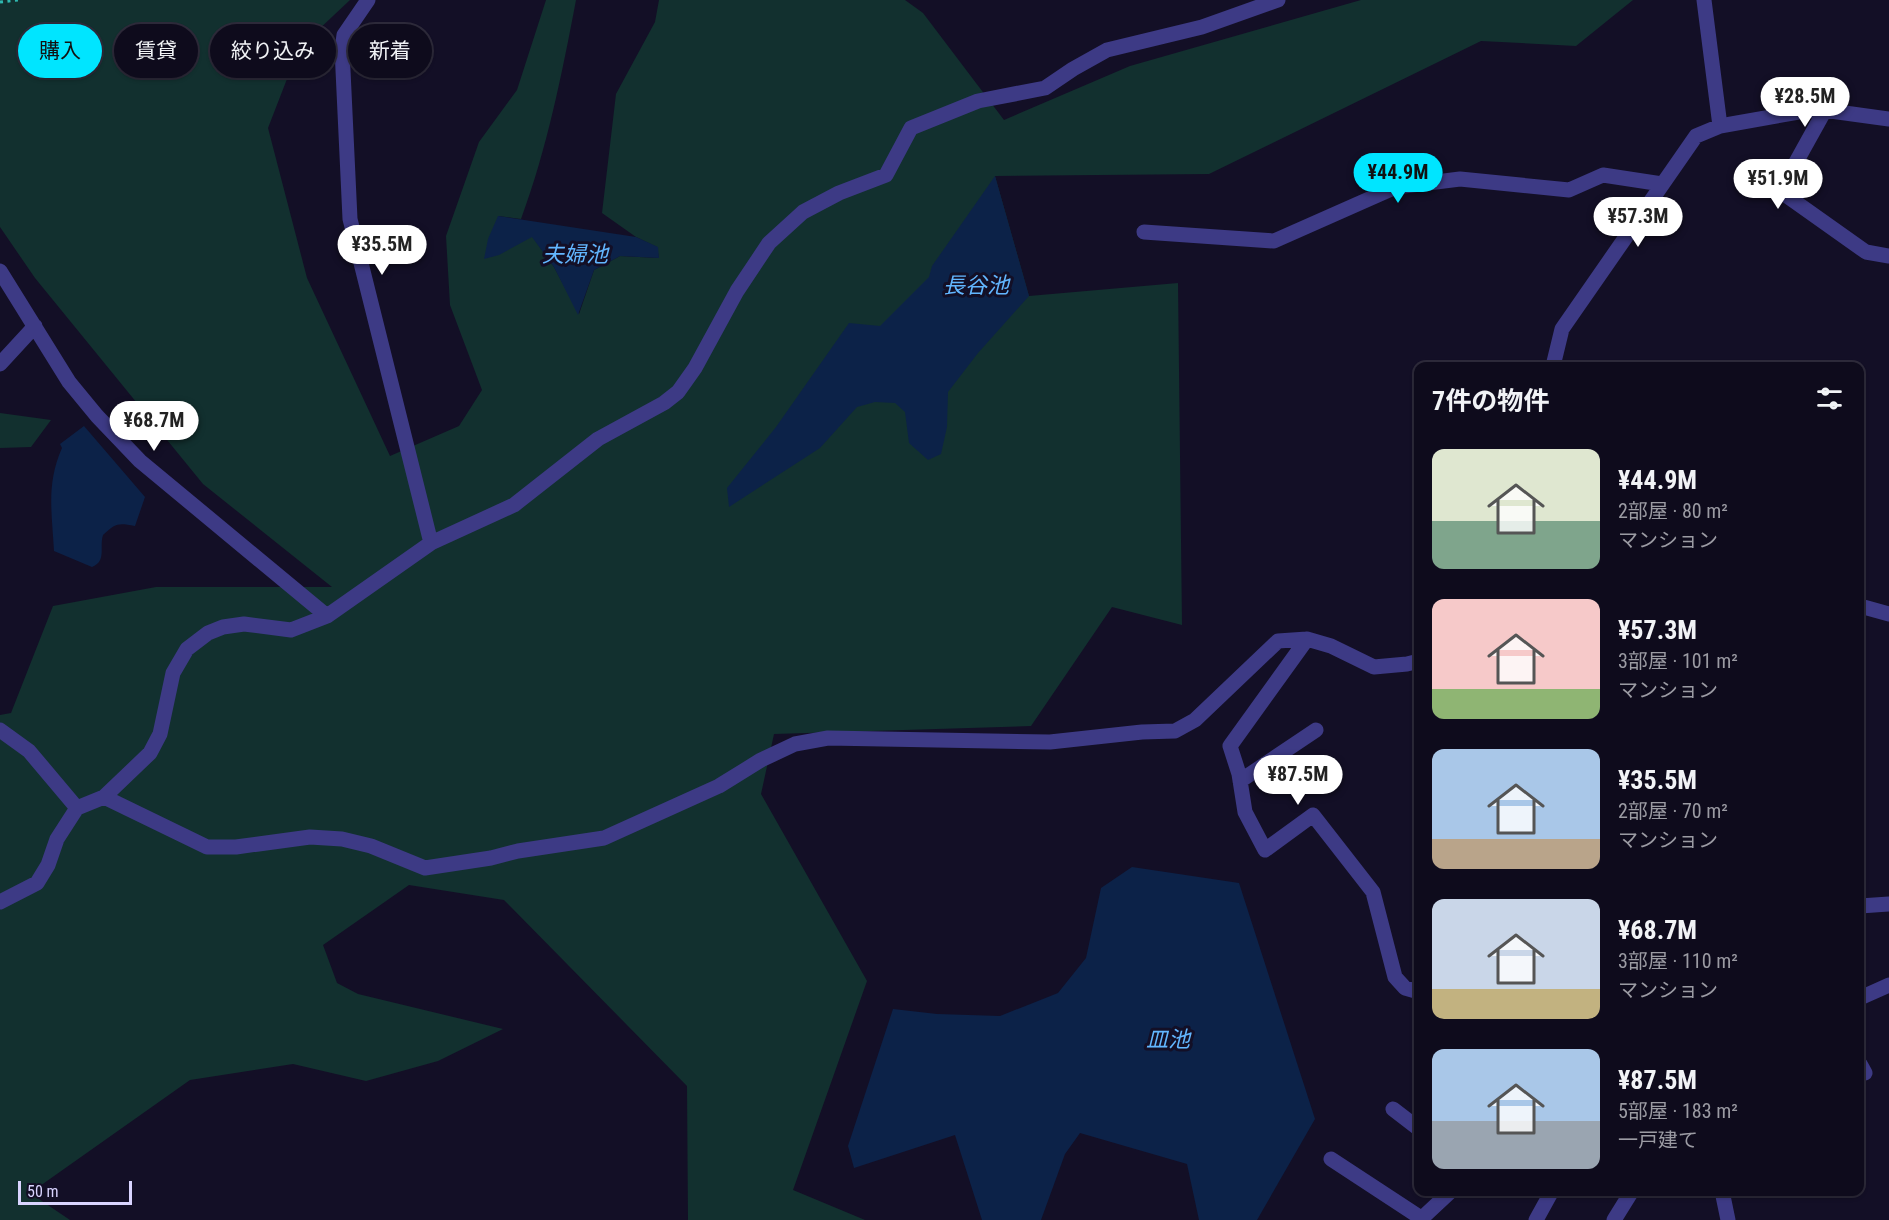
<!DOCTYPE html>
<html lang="ja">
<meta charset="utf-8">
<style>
:root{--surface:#0e0b1c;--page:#1c1929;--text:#f1f3f6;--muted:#9b9ba3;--line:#2e2b3b;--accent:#00e5ff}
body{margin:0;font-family:"Roboto Condensed","Noto Sans JP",sans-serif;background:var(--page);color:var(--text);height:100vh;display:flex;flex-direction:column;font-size:22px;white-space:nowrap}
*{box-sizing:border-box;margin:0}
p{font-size:20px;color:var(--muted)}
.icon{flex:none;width:33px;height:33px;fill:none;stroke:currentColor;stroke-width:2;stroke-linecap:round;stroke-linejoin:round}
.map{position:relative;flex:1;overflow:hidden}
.sheet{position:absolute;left:1414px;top:362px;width:450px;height:834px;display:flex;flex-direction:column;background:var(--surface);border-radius:12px;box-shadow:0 2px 4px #0004,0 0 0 2px var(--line)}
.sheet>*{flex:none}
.banner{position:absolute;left:18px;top:24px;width:570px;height:54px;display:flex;gap:12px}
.scale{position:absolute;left:18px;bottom:15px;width:114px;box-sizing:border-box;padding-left:6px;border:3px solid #d9d4ff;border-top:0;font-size:16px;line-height:21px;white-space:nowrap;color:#d9d4ff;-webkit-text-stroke:4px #130f26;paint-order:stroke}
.price{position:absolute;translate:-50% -51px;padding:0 14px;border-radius:21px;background:#fff;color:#222;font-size:20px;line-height:39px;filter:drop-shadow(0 2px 3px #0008)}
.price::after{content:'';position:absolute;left:50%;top:36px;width:18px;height:14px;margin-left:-9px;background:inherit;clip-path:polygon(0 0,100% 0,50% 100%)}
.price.selected{background:var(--accent);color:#111}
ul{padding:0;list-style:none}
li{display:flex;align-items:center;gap:18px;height:150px;padding:0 18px}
li span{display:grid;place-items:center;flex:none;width:168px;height:120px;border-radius:12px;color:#555}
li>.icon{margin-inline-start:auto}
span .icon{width:72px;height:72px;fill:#fffc;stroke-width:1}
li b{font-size:26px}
h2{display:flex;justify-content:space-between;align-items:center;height:72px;padding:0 18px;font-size:26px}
.tag{padding:0 21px;border-radius:27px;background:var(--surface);box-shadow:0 2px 4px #0004,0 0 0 2px var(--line);font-size:21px;line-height:54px}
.tag.selected{background:var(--accent);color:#111}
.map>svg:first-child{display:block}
.green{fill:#12302f}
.water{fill:#0c2248}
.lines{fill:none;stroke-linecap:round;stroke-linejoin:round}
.path{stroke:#2fb8b0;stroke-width:3;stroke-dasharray:3 4.5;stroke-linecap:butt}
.minor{stroke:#3d3a85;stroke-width:15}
.labels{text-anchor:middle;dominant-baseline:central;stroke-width:6;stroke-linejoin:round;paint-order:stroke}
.water-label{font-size:22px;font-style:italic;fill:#62b6ff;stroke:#130f26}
</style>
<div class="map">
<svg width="1889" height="1220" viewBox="0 0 1889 1220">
<rect width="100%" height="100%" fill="#130f26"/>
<path class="green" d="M0,0H350L299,48L268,128L307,278L390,456L459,426L482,390L450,305L446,236L479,142L517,90L546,0H576C562,74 547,149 521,219L498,216L516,244L532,236L554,267L579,314L594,270L620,256L659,258L657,247L636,237L602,213L616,94L655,22L659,0H905L923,13L1004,120L1130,66L1361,0H1633L1576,46L1481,41L1209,174L995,176L1029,296L1178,283L1182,625L1112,607L1031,726L774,734L761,794L867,981L793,1190L865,1220H688L687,1086L504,900L409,885L323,945L337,983L358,994L503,1029L438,1061L366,1081L293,1064L190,1080L30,1193L70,1220H0V715L11,713L53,606L156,587H332L203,484L35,278L0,227Z
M0,413L51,420L31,447L0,448Z"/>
<path class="water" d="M995,176L1029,296L978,353L948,392L947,427L941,454L928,460L909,443L905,412L895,403L875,402L857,407L820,448L729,507L727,488L776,427L849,323L880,326L929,277L932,266Z
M498,216L636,237L658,247L659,258L620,256L594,270L578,315L554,267L532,237L499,255L484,259L488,239Z
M84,426L145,497L135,526C118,523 116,523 103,535C99,547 107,561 92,567L54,551C52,513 46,484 62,448L60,444Z
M1132,867L1239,883L1315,1119L1257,1220H1199L1187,1164L1080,1133L1065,1154L1041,1220H982L955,1135L854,1168L848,1146L893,1009L937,1014L1000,1016L1058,993L1086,958L1101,888Z"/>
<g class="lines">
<path class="path" d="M0,2L18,0"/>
<path class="minor" d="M368,0L344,35L342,49L350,219L431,543
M1704,0L1720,126
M1825,110L1780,191L1866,252L1889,256
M1144,232L1274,241L1396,187L1460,179L1569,190L1603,175L1662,184
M0,271L69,382L97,416L140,461L327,616
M0,364L35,326
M1553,366L1562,329L1696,136L1720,126L1816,109L1889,119
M1860,606L1889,614
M1307,639L1230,746L1239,774L1245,812L1265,850L1313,815L1373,892L1395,977L1405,988L1419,992
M0,730L29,751L77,808
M1240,781L1316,730
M104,797L207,847H236L310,837L342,839L371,846L425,868L491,858L518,851L604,838L719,786L761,760L795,744L828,738L1050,742L1142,732L1175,731L1195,720L1278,641L1307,639L1331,646L1374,667L1407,664L1419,661
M0,902L37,883L48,865L57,839L77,808L104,797L150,753L160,734L173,673L187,649L208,633L223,627L244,624L291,630L327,616L431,543L514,505L598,439L664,403L678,392L695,368L737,291L769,243L803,212L839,193L886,175L911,128L978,101L1045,88L1073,69L1107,50L1202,27L1278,0
M1860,906L1889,904
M1860,998L1889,985
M1860,1064L1865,1073
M1393,1109L1419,1129
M1331,1159L1421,1218
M1722,1191L1728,1220
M1420,1220L1451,1191
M1536,1220L1552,1191
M1614,1220L1632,1191"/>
</g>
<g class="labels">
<g class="water-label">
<text x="575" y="254">夫婦池</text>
<text x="976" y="285">長谷池</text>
<text x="1168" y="1039">皿池</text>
</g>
</g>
</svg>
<div class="scale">50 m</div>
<b class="price" style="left:1805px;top:128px">¥28.5M</b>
<b class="price selected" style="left:1398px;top:204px">¥44.9M</b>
<b class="price" style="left:1778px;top:210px">¥51.9M</b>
<b class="price" style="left:1638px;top:248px">¥57.3M</b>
<b class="price" style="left:382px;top:276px">¥35.5M</b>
<b class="price" style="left:154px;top:452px">¥68.7M</b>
<b class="price" style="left:1298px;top:806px">¥87.5M</b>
<div class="banner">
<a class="tag selected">購入</a>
<a class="tag">賃貸</a>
<a class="tag">絞り込み</a>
<a class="tag">新着</a>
</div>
<section class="sheet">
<h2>7件の物件<svg class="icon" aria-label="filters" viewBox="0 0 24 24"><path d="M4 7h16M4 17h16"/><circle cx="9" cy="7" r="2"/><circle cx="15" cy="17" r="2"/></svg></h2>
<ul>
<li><span style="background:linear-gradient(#dfe7d0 60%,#7fa58c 0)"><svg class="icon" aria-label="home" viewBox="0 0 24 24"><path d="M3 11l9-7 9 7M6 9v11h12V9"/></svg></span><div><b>¥44.9M</b><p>2部屋 · 80 m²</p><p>マンション</p></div></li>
<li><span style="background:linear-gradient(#f6c9c9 75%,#8fb573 0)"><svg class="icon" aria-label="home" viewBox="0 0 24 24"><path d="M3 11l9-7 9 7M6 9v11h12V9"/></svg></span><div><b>¥57.3M</b><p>3部屋 · 101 m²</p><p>マンション</p></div></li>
<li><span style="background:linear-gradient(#a9c7e8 75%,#b9a48a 0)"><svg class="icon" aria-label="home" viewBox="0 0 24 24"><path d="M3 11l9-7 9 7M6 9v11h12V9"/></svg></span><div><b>¥35.5M</b><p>2部屋 · 70 m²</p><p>マンション</p></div></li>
<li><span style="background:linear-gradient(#c9d6e8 75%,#c2b280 0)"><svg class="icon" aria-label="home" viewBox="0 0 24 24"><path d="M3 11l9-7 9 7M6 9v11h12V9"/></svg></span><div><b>¥68.7M</b><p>3部屋 · 110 m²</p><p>マンション</p></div></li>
<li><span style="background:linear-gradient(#a9c7e8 60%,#9aa5b1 0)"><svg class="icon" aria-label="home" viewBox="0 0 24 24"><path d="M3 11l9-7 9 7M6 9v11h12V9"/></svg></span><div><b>¥87.5M</b><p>5部屋 · 183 m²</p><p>一戸建て</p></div></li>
</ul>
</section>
</div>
